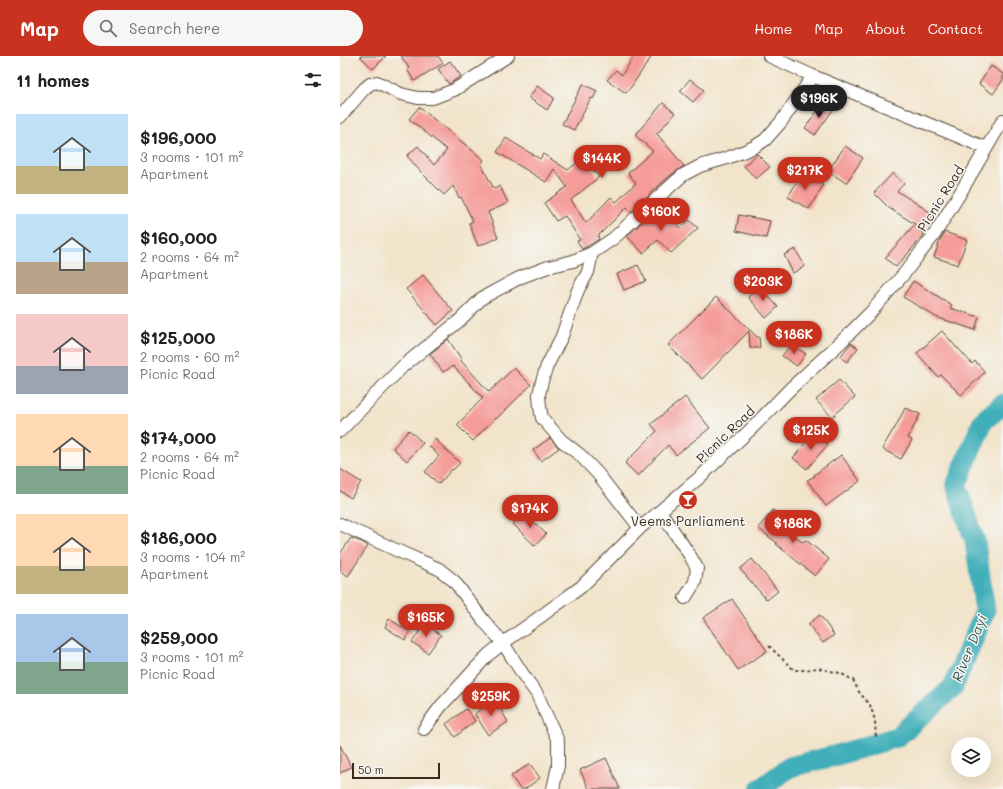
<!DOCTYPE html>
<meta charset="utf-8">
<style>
:root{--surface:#fff;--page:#f6f6f6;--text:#202124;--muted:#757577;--accent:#c8321e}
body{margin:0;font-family:Mali,sans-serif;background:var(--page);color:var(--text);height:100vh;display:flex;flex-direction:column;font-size:15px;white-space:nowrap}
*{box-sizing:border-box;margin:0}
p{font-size:13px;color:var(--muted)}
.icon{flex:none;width:22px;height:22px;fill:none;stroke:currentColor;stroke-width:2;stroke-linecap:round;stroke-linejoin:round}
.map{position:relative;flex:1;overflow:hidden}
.details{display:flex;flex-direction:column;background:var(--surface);width:340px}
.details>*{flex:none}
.buttons{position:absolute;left:611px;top:681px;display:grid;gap:8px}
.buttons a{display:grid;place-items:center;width:40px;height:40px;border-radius:50%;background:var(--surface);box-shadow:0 4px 16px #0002;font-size:20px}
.scale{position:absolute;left:12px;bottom:10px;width:88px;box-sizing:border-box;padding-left:4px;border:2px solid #3b2a1e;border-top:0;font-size:11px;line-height:14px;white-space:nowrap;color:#3b2a1e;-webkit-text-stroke:3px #f6f6f2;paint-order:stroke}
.price{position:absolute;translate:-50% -34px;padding:0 9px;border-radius:14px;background:var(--accent);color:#fff;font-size:13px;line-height:26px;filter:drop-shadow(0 1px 2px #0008)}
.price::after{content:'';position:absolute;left:50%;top:24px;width:12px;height:9px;margin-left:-6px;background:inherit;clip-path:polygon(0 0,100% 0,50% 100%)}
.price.current{background:#222;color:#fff}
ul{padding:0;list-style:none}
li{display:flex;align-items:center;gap:12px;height:100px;padding:0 16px}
li span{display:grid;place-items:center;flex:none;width:112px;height:80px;border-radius:0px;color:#555}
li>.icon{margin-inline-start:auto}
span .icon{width:48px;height:48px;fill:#fffc;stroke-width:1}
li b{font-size:17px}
h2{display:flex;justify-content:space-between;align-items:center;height:48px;padding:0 16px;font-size:17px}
header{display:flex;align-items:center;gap:24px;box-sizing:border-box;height:56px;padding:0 20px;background:var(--accent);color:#fff}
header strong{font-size:19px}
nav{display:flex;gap:22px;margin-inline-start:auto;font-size:14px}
.search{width:280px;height:36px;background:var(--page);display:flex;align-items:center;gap:10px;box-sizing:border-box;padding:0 14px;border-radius:22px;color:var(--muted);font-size:15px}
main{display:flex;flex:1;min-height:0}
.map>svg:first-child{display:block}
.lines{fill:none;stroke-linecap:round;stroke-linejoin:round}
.river{stroke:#3fafb9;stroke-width:21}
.building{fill:#f59c99}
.minor-casing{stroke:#564638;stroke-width:14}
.path{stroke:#564638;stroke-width:2;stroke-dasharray:3 3;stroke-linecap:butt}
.minor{stroke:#fff;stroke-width:12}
.labels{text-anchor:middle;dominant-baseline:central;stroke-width:3;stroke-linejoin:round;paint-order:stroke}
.street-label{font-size:13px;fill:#3b2a1e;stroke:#f6f6f2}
.poi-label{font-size:13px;fill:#3b2a1e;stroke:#f6f6f2}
.water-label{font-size:14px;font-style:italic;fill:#3c5954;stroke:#f6f6f2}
</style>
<header>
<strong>Map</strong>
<div class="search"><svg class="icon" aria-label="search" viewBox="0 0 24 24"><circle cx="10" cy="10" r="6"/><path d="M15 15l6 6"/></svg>Search here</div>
<nav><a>Home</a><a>Map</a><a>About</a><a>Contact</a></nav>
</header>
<main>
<section class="details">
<h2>11 homes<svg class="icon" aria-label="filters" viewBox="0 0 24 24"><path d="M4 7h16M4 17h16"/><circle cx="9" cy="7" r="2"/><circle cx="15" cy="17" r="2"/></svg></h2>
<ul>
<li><span style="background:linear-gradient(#bfe0f5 65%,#c2b280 0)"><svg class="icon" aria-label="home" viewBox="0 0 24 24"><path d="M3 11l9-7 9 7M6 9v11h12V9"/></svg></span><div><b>$196,000</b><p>3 rooms · 101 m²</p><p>Apartment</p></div></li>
<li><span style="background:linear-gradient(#bfe0f5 60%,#b9a48a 0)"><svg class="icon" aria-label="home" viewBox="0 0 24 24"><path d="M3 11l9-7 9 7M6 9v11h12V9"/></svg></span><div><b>$160,000</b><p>2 rooms · 64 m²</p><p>Apartment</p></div></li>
<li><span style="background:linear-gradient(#f6c9c9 65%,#9aa5b1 0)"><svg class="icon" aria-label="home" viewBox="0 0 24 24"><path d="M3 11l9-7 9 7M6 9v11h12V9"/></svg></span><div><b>$125,000</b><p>2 rooms · 60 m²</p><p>Picnic Road</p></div></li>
<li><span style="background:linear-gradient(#ffd9b3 65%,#7fa58c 0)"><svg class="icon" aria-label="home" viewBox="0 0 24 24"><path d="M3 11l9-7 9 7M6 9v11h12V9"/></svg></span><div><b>$174,000</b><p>2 rooms · 64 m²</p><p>Picnic Road</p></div></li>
<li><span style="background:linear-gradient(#ffd9b3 65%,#c2b280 0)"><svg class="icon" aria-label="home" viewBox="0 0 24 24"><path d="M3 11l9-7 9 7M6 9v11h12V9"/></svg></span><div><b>$186,000</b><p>3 rooms · 104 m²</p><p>Apartment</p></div></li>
<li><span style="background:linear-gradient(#a9c7e8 60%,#7fa58c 0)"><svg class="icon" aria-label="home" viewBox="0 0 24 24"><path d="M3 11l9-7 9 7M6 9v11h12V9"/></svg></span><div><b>$259,000</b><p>3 rooms · 101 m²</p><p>Picnic Road</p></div></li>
</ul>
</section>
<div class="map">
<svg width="663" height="733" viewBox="0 0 663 733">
<rect width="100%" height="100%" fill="#f6f6f2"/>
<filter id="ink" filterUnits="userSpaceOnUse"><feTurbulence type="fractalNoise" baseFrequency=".025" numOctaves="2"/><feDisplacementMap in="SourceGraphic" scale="8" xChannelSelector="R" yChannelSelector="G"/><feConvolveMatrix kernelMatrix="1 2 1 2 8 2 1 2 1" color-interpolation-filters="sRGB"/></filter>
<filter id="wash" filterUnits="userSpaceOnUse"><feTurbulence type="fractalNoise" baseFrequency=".012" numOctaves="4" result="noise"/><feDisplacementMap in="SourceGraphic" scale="16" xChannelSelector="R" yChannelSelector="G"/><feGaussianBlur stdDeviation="0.9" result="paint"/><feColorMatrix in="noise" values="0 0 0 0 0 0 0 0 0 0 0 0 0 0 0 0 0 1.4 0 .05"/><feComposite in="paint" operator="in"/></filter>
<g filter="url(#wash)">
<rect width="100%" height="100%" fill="#f2e4cb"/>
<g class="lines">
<path class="river" d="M420,733L450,711L501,698L557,681L613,631L645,555L635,485L616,429L643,365L663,348"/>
</g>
<g id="blocks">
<path class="building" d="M20,0H46L33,13Z
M61,0H98L103,7L74,25L67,13L69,12Z
M294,0H312L291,31L286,37L267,24L276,14L282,19Z
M110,5L121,20L109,28L98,13Z
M651,10L663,18V24L653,38L639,28Z
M350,23L364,34L353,46L340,35Z
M243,28L257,35L253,43L251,42L234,74L222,68Z
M197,30L214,42L207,54L189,42Z
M323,47L335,57L317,78L344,110L331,119L309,138L310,139L291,156L287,151L258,180L259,183L248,190L242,193L237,185L240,184L225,160L216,165L204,147L227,131L214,113L206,126L157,96L166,82L200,103L203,98L228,114L243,102L259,121L231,144L246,167L271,141L276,146L296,127L288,117L313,95L295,79Z
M483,47L493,54L475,79L465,72Z
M79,51L144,104L141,108L154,133L160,130L168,147L148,156L158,182L138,190L129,167L133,165L121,141L119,142L113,130L104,139L80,115L67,100L78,90L94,109L107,94L69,63Z
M505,90L523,102L506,127L488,115Z
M417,98L430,111L416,123L404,110Z
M553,117L564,128L557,135L593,158L581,176L584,179L556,211L545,202L575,168L549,152L534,137Z
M461,118L483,129L469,153L448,141Z
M320,150L341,172L349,164L358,172L331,197L318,184L303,197L287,180Z
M399,159L430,165L426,182L396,175Z
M605,176L627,184L618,209L594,201L600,184Z
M455,193L465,210L453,217L444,199Z
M298,209L306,225L284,234L277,218Z
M83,219L113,255L97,269L66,233Z
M573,225L612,249L610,252L639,261L635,274L596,261L563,241Z
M420,231L438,251L426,262L408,241Z
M376,241L417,281H419L420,292H410L409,275L362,323L328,289Z
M602,275L617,292H618L632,308L635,305L645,316L621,339L601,319L598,321L577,297Z
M108,283L122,304L121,305L149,336L174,312L191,329L156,363L155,362L133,385L117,369L143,342L113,310L103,316L90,298Z
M511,287L518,292L507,306L500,301Z
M451,288L466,298L457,310L442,300Z
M499,324L515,341L492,361L476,344Z
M345,341L370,372L336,399L328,389L298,420L285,407L317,375L311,368Z
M565,352L580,358L568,382L572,384L561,403L542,393L553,374H554Z
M69,374L83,387L67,405L53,392Z
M474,376L488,388L467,413L453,402Z
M210,382L219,392L201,405L193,394Z
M95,383L120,407L113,414L112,413L99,428L85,416L99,400L89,390Z
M501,399L520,425L486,450L467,424L475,420L474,419Z
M0,413L21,426L11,442L0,435Z
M433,454L450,468L446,473L462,486L466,484L489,503L475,520L436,488L437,487L418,472Z
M186,455L193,462L192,464L206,478L195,490L173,468Z
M11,482L22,486L28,490L8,520L0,515V498Z
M412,503L438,535L427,544L400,513Z
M392,543L427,595L398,614L363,562Z
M480,559L494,579L483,587L468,568Z
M49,563L70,576L65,584L45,571Z
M85,568L101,579L88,597L72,586Z
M150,643L159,650L168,666L148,679L135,658Z
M126,653L135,665L115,681L106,668Z
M0,689L11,711L0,717Z
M266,702L280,733H249L240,714Z
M190,708L200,722L185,733H180L171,720Z"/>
</g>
</g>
<g filter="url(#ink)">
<use href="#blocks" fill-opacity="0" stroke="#564638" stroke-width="1"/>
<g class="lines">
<defs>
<path id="minor" d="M429,0L473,20L646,92
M0,61L24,33L30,28L37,26L61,38L78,42H93L114,34L168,0
M252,197L248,216L238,234L222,280L207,310L202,325L199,339L200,351L202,362L221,384L240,399L258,418L300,472
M0,375L63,310L119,265L142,242L179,222L208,211L233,205L252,197L274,182L305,153L343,119L360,110L387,102L400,97L414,91L425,84L441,66L473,20
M320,455L349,498L357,512L355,526L345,542
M0,468L56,494L99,513L114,525L144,565L163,587L184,620L197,638L218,685V710L213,733
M84,673L101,650L148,599L163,587L204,558L241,531L300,472L359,422L411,373L450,333L501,286L531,256L563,219L594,179L619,139L663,64"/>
</defs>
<use href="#minor" class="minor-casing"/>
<path class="path" d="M429,590L454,614H465L477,612L500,617L513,624L519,636L530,649L535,664L536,683"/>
<use href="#minor" class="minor"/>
</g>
</g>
<defs>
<symbol id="bar-disc" viewBox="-11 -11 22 22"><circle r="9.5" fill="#c8321e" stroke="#f6f6f2"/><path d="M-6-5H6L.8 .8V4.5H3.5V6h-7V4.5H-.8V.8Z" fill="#fff"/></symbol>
</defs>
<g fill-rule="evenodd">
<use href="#bar-disc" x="337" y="433" width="22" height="22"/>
</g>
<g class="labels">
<g class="street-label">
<text transform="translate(600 142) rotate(-58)">Picnic Road</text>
<text transform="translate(385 378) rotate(-44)">Picnic Road</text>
</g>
<g class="poi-label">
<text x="348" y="464">Veems Parliament</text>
</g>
<g class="water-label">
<text transform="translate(629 592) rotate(-68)">River Dayi</text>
</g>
</g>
</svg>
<div class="buttons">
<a><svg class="icon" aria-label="layers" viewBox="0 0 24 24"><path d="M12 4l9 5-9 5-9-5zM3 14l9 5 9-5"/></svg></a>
</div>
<div class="scale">50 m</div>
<b class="price current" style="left:479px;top:63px">$196K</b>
<b class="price" style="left:262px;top:123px">$144K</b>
<b class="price" style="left:465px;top:135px">$217K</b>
<b class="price" style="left:321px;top:176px">$160K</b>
<b class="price" style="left:423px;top:246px">$203K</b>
<b class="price" style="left:454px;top:299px">$186K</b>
<b class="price" style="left:471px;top:395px">$125K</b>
<b class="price" style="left:190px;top:473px">$174K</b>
<b class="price" style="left:453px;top:488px">$186K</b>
<b class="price" style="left:86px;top:582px">$165K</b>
<b class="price" style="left:151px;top:661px">$259K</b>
</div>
</main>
